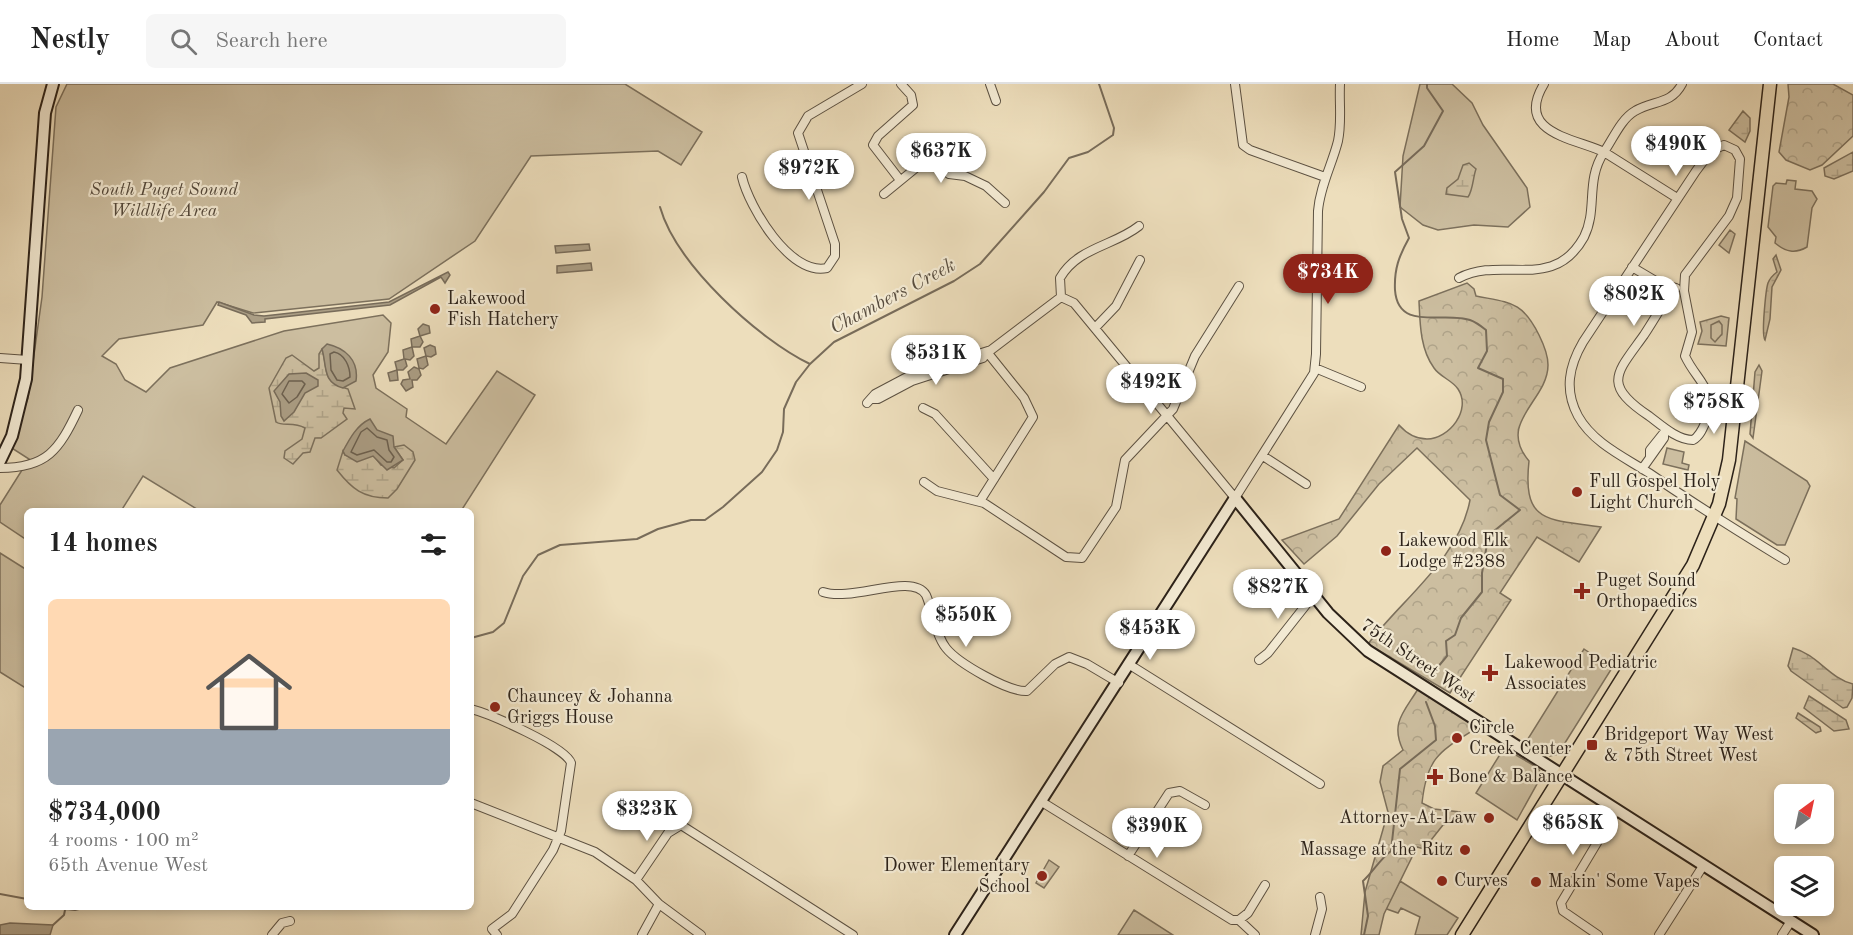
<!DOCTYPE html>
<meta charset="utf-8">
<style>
:root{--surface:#fff;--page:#f6f6f6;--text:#222;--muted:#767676;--line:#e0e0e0;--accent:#8f2418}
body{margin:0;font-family:"Old Standard TT",serif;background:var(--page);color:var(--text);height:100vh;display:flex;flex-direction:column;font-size:22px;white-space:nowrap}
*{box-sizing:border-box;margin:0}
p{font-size:20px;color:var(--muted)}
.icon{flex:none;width:33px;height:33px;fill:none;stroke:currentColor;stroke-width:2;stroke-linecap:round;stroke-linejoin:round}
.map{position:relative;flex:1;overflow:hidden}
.sheet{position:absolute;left:24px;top:424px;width:450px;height:402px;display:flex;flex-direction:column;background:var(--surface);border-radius:9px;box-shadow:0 3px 9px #0003}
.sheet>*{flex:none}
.needle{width:39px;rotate:33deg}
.fabs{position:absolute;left:1774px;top:700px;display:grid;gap:12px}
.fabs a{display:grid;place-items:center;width:60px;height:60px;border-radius:9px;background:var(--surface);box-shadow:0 3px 9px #0003;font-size:30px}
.price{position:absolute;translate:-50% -51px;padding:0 14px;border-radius:21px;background:#fff;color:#222;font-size:20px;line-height:39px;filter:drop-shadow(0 2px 3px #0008)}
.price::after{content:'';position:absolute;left:50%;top:36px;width:18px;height:14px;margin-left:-9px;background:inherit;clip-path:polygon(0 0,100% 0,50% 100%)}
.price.current{background:var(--accent);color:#fff}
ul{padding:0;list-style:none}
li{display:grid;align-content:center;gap:12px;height:318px;padding:0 24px}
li+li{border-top:2px solid var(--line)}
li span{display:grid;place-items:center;height:186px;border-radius:9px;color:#555}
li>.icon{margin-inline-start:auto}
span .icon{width:108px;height:108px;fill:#fffc;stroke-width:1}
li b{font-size:26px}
h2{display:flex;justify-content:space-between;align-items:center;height:72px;padding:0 24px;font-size:26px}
header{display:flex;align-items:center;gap:36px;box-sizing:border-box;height:84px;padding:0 30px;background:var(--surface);border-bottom:2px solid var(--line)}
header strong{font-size:28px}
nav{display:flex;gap:33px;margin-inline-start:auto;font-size:21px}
.search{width:420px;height:54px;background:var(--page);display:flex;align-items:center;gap:15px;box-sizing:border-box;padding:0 21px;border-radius:9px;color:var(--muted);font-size:22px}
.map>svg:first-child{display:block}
.green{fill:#ccbea0;stroke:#7c705c;stroke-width:1.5}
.forest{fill:url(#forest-crowns);stroke:#7c705c;stroke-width:1.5}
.wetland{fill:url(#wetland-marsh);stroke:#7c705c;stroke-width:1.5}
.water{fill:#ab9e85;stroke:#786c5a;stroke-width:1.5}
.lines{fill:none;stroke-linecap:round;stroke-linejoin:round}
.shore{stroke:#6c604f;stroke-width:1.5}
.stream{stroke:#786c5a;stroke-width:2}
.street-casing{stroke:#5c5142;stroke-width:10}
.secondary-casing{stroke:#2c2219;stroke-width:14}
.primary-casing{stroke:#2c2219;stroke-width:15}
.street{stroke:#f3ead3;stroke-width:8}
.secondary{stroke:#f3ead3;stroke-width:10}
.primary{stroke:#eddebc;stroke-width:12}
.poi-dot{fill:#8f2418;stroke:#f3ead3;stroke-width:2}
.labels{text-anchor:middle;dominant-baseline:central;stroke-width:4.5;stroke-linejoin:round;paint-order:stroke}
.park-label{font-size:18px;font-style:italic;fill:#54493b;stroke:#f3ead3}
.poi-label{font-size:18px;fill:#2c2219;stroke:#f3ead3;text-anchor:start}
.street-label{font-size:18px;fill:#2c2219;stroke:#f3ead3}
.water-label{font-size:20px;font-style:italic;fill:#584d3f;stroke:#f3ead3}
</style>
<header>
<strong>Nestly</strong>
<div class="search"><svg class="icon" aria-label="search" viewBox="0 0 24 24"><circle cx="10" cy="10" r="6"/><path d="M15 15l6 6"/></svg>Search here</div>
<nav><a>Home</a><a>Map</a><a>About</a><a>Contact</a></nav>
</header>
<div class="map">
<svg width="1853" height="851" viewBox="0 0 1853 851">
<defs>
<pattern id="forest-crowns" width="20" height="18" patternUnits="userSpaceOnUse" patternTransform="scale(1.5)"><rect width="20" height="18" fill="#ccbea0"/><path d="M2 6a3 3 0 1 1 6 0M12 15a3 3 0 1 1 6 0" fill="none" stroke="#afa389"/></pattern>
<pattern id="wetland-marsh" width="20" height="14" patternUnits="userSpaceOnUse" patternTransform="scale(1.5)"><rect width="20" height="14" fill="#ccbea0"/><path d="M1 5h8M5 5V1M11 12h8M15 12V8" fill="none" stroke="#afa389"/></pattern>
</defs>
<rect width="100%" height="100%" fill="#eddebc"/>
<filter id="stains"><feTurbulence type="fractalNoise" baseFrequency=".00333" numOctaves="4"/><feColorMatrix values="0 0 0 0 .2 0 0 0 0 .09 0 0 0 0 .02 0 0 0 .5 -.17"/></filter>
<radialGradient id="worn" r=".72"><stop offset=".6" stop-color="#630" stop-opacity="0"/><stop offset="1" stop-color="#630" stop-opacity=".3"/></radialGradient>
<path class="green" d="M67,0H625L702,48L681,81L658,67L531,72L475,157L389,215L253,229L217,218L203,241L119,255L102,272L116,280L125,296L146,308L170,284L284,247L383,231L391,239L388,268L373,291L376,304L407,325L406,333L446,360L497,287L535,311L461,427H200L143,392L121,427L27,428V456L0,438V421L29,375L7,361L17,345L28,314L42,213L56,23Z
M1420,0H1452L1472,19L1483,41L1527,104L1530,123L1508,143L1474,141L1438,146L1423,141L1400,123L1403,72Z
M1787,96L1796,97L1795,105L1812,107L1817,115L1812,124L1807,163C1795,170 1786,168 1775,159L1776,153L1768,143L1773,102L1776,99L1786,100Z
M1730,146L1735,150L1729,169L1719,161Z
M1745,357L1807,397L1810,402L1785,461H1777L1736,435L1737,415L1735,414Z
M1667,364L1684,368L1682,379L1689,381L1688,386L1663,380Z
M0,469L27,486V605L0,588Z
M1584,565L1612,584L1558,670L1550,672L1526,658Z
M1504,664L1538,684L1542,691L1517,736L1476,709Z
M1049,776L1059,783L1044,804L1036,799Z
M1400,797L1458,834L1447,851H1415L1420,833L1401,824L1398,829L1384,824Z
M1134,826L1173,851H1118Z"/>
<path class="forest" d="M1788,0H1833L1853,11V52L1822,81L1810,86L1786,76L1779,68L1789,13Z
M1467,199L1474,205L1476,212C1511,219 1522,217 1539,251C1544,261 1548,270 1548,281C1548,317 1496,338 1529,377C1522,441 1549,435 1601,443L1579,478L1537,453L1500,509L1511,516L1450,609L1368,560C1402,515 1459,475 1470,416L1417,364L1379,400L1337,452L1304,480L1282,456L1339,435L1399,341C1407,350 1415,355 1427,355C1449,355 1472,326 1458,305C1452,296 1440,293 1434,284C1420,265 1420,239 1419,217Z
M1721,232L1729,234L1726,262L1698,260L1702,247L1700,238Z
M1418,605L1480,642C1441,667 1427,671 1422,719L1434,725L1460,728L1461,735L1443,741L1424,765L1417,763L1384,830L1379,851H1361L1365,808L1388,728L1380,698L1383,682L1403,666C1390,639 1404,628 1418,605Z"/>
<path class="wetland" d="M1743,27L1750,34V47L1745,58L1729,46Z
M1853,68V87L1834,95L1825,92L1824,84Z
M1469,79L1476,85C1473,93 1473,106 1468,113L1446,110L1447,104L1458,95L1463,81Z
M1776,171L1781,186L1772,203L1770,235L1765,256C1761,251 1766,205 1768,199C1770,194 1773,191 1777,188L1773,175Z
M1719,237L1722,241V250L1715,258L1711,254V241Z
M322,265C329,287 320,297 348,305L355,325L344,324L343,329L347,335L321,354H315L310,368L303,369L293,380L284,374L285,367L302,355L305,344C293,337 283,343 276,338L269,304L286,274L292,271L314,287L319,284V270Z
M1759,281L1762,287L1753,354L1750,350L1755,288Z
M404,361L413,368L415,376L397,405L388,414C363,414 352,405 337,386L343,367L345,371L365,374L373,371L381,381L394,384L403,376L394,363Z
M1793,564C1818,571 1829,594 1853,600L1852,614L1847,623L1843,624L1791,587L1788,582Z
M1809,612L1846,636L1849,645L1834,647L1804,624Z
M1798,629L1820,643L1821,647L1816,649L1796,634Z"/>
<path class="water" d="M589,160L590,166L556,169L555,162Z
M591,179L592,186L557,189V182Z
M448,188L450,191L445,199L441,193L390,221L265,235V238L252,239L246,231L218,221L219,218L254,231L264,232L389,218Z
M423,240L429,242L430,249L420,252L423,258L420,263H412L414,272L410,276L405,275L407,282L403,286H397L398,296L390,297L388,289L397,286L395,278L404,275L403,266L412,263L411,255L420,252L418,245Z
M327,260C345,264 359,276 356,297L343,304C322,298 327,282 322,265Z
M430,261L435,263L436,270L431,273L426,272L428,281L423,285L419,284L417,275L426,272L424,264Z
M414,283L419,285L421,291L417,296H412L413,303L406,307L401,300L403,296L410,295L408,288Z
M306,289L318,296V302L305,309L294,328L284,337L281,332L280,318L274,307L289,290Z
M370,335L377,346L393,352L394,363L403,376L387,386L373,372L357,378L345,371L343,367C350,354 357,341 370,335Z
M10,839L53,841L50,851H0V841Z"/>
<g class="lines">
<path class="shore" d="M334,268C345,270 350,283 350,293L343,297L337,296L331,286L330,270Z
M289,297H302L305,300L297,313L289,319L282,310Z
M367,344L377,353L387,356L389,366L394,373L391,378H387L374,366L357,371L351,368L361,348Z"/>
<path class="stream" d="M1427,0V4L1443,27L1424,62L1395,88L1402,135L1409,154C1399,172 1394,185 1395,206C1398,248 1443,227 1470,236C1476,238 1481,242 1486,246L1487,267L1478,284L1503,295V308L1489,338L1486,356L1500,411L1520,426L1494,447L1487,460L1482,489V508L1461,534L1455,551L1446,557L1447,572L1432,590
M660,123C676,180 758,255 810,280
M471,554L493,548L504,539L523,492L538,471L560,461L637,455L658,445L691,436H705L723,423L762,388L777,366L783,348L784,325L796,298L810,280L834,258L954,197L980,180L1044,108L1069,74L1088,68L1113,51L1114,44L1099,0
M0,810L27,815
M57,824L75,826L83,824
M53,841L64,831L65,826
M1364,851L1368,832L1363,797C1373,788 1380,775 1391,767L1400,685L1436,656L1435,642L1426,618"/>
<defs>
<path id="street" d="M990,0L996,17
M1235,0L1243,61L1250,66L1325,93
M1544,0C1514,49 1574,54 1604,68C1613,55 1621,35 1635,27C1653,16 1671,21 1682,0
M742,93C749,123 790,192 827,184L835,172V160L798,49L808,32L862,0
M900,96L873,61L878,52L913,21L911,11L901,0
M884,110L928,74L949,90L965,92L986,102L1005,119
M1632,183L1659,199L1676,204
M1459,194C1503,171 1553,209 1584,153C1598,125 1585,97 1604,68L1677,114
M1673,204C1663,220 1654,236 1644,251C1617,289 1601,300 1649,332C1661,341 1677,356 1693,356C1700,352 1703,344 1706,337C1716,303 1697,298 1685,272L1692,248L1684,207L1685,191L1729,132L1737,114L1740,75L1735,66L1724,61L1711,67L1696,87L1583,258C1569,282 1564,306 1578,332C1593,359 1624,373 1649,389C1693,419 1739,448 1785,476
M1061,213L1074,219L1235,414L1314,289L1316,270L1318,127C1320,102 1332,81 1338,57C1342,38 1339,20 1340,0
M1061,213L1060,194C1078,163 1114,162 1139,142
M1095,244L1116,222L1140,176
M0,274L28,276
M1315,284L1361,303
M871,315H878L912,297L983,274L987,268
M867,319L875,310L909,292L991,266L1061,213
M923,324L935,330L994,395
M1263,372L1306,400
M1650,372V366L1666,346
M0,384C47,384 59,366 78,326
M1642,385L1664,354V349
M924,398L937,407L984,419L1066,473L1082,474L1116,423L1125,376L1173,325L1195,272L1239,202
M980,417L1033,333L1024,314L987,268
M823,508C853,518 912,488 926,511C933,527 935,550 946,564C958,579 1008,608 1027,607L1055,580L1069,573L1087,580L1119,599
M1259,576L1268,569L1313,512
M1130,581L1320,700
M471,625C490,630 566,663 571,679L561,747L553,766L512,830L492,845L497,851
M1042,718L1232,836H1239L1255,851
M471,719L595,768L636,796L659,820L701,851
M1128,772L1169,709L1180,707L1205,721
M636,796L668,749L681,741L853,851
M1239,836L1248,829L1265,801
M272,851L282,839L290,837
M642,851L659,820
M1315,851L1322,825L1320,813
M1598,851L1563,827L1561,819L1616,727
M1659,851L1703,782
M1782,851L1791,837"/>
<path id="secondary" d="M0,377L12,352L26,295L45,29L53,0
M955,851L1235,414L1328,529L1368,567L1813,851"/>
<path id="primary" d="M1462,851L1693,481L1719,420L1729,376L1770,0"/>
</defs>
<use href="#street" class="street-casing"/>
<use href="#secondary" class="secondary-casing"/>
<use href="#primary" class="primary-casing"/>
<use href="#street" class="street"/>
<use href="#secondary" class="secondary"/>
<use href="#primary" class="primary"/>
</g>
<g class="poi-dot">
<circle cx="435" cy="225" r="6"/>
<circle cx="1577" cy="408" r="6"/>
<circle cx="1386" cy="467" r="6"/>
<path d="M1579 498h6v6h6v6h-6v6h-6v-6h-6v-6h6z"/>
<path d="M1487 580h6v6h6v6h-6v6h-6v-6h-6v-6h6z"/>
<circle cx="495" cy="623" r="6"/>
<circle cx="1457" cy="654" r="6"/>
<rect x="1586" y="655" width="12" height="12" rx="3"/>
<path d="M1432 684h6v6h6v6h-6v6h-6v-6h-6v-6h6z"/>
<circle cx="1489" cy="734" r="6"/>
<circle cx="1465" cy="766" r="6"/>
<circle cx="1042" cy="792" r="6"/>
<circle cx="1442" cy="797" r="6"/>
<circle cx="1536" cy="798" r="6"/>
</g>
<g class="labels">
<g class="park-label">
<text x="164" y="106">South Puget Sound<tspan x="164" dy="21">Wildlife Area</tspan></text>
</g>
<g class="poi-label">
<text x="447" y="215">Lakewood<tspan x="447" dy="21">Fish Hatchery</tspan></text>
<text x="1589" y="398">Full Gospel Holy<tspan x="1589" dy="21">Light Church</tspan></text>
<text x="1398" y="457">Lakewood Elk<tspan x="1398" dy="21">Lodge #2388</tspan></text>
<text x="1596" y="497">Puget Sound<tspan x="1596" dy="21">Orthopaedics</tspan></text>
<text x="1504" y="579">Lakewood Pediatric<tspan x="1504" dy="21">Associates</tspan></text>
<text x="507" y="613">Chauncey &amp; Johanna<tspan x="507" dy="21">Griggs House</tspan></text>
<text x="1469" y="644">Circle<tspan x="1469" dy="21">Creek Center</tspan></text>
<text x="1604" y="651">Bridgeport Way West<tspan x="1604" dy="21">&amp; 75th Street West</tspan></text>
<text x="1448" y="693">Bone &amp; Balance</text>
<text x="1477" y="734" text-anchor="end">Attorney-At-Law</text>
<text x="1453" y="766" text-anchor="end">Massage at the Ritz</text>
<text x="1030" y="782" text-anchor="end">Dower Elementary<tspan x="1030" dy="21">School</tspan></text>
<text x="1454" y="797">Curves</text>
<text x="1548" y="798">Makin' Some Vapes</text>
</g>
<g class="street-label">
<text transform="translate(1418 577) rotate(34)">75th Street West</text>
</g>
<g class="water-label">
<text transform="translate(893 213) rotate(-28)">Chambers Creek</text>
</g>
</g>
<rect width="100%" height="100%" filter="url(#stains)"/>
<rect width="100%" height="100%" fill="url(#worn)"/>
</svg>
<div class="fabs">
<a><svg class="needle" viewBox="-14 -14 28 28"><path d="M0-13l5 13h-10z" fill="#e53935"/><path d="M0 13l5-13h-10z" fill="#767676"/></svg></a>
<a><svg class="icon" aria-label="layers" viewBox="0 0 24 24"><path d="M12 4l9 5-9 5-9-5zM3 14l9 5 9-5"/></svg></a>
</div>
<b class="price" style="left:1676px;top:93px">$490K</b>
<b class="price" style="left:941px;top:100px">$637K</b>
<b class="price" style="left:809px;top:117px">$972K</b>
<b class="price current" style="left:1328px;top:221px">$734K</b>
<b class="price" style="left:1634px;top:243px">$802K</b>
<b class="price" style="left:936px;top:302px">$531K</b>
<b class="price" style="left:1151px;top:331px">$492K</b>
<b class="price" style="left:1714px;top:351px">$758K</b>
<b class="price" style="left:1278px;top:536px">$827K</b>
<b class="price" style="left:966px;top:564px">$550K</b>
<b class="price" style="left:1150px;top:577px">$453K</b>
<b class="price" style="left:647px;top:758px">$323K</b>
<b class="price" style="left:1573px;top:772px">$658K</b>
<b class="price" style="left:1157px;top:775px">$390K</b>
<section class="sheet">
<h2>14 homes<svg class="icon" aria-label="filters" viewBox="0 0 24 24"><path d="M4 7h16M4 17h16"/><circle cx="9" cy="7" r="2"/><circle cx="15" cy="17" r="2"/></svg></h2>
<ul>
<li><span style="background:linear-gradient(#ffd9b3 70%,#9aa5b1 0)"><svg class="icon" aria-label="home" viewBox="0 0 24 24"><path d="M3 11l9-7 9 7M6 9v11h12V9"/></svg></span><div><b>$734,000</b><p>4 rooms · 100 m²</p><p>65th Avenue West</p></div></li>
</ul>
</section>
</div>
